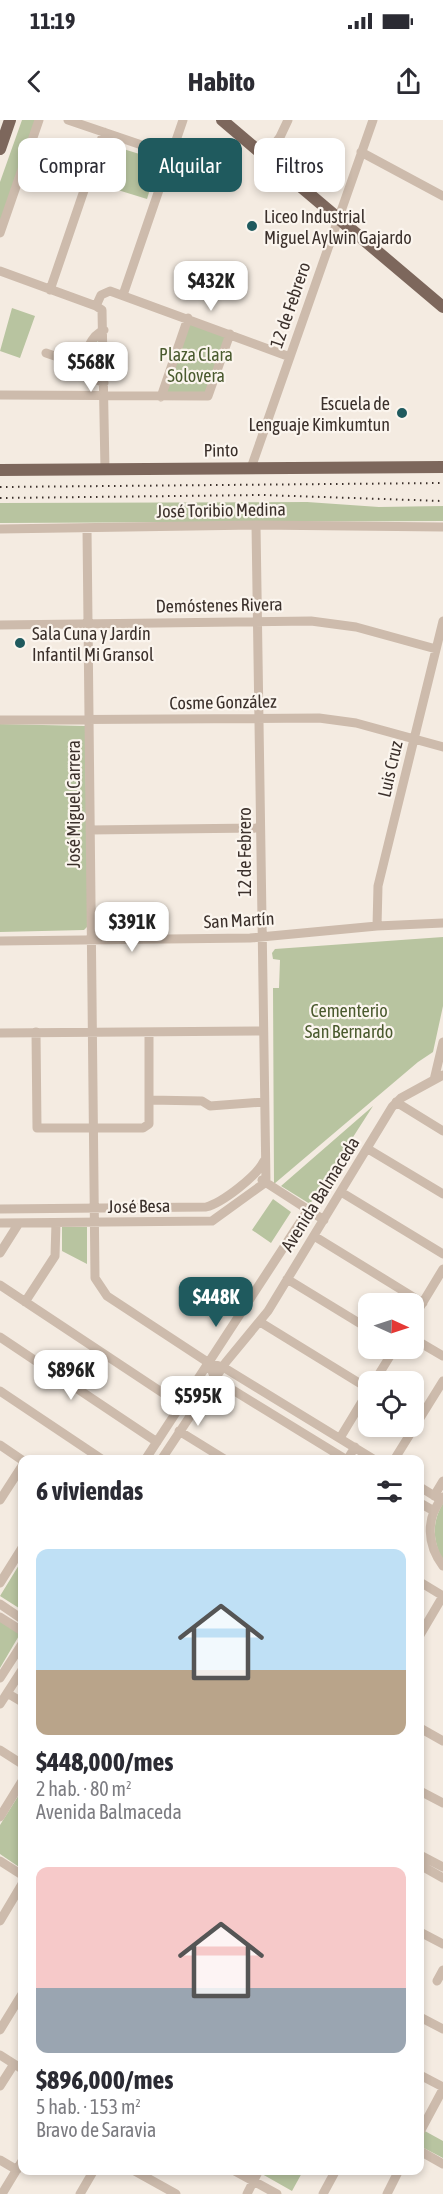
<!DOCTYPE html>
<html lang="es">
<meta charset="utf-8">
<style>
:root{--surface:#fff;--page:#f2f2f3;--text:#2b2b33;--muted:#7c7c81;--accent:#1f5a5e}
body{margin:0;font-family:"Asap Condensed",sans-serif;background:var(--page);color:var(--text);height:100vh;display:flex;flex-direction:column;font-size:22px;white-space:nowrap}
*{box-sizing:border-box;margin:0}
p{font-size:20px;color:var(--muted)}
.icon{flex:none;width:33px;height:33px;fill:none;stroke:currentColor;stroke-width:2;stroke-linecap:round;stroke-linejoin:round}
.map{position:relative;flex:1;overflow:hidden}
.side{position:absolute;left:18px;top:1335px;width:406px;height:720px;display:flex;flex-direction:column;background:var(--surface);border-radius:12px;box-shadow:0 3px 9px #0003}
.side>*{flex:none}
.banner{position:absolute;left:18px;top:18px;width:408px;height:54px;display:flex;gap:12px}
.needle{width:39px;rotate:93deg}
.tools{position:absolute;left:358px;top:1173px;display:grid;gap:12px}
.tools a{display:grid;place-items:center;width:66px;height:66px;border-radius:12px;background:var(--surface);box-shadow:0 3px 9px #0003;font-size:30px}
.price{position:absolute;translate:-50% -51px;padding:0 14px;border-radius:12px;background:#fff;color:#222;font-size:20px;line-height:39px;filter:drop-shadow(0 2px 3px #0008)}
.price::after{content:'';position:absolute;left:50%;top:36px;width:18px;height:14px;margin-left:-9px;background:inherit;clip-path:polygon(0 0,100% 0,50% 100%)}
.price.on{background:var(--accent);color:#fff}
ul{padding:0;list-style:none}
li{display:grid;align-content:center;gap:12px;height:318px;padding:0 18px}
li span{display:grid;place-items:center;height:186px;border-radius:12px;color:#555}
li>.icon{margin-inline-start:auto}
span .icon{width:108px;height:108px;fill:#fffc;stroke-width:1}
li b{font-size:26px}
h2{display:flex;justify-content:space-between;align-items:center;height:72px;padding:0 18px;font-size:26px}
.chip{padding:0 21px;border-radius:12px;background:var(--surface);box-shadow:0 3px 9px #0003;font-size:21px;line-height:54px}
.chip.on{background:var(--accent);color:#fff}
.status{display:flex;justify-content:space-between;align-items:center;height:42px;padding:0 30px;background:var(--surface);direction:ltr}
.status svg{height:16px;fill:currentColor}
header{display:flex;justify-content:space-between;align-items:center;height:78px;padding:0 18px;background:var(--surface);font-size:27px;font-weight:700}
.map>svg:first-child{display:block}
.green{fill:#b8c4a0}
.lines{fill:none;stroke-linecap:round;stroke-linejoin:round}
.minor{stroke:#cdbbac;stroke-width:9}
.major{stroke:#7d675c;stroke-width:12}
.rail{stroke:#3b302b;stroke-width:2;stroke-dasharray:1.5 4.5;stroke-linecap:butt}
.poi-dot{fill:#1f5a5e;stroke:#fbf5ee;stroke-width:2}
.labels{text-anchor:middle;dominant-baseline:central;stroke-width:4.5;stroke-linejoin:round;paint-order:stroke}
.poi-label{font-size:18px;fill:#3b302b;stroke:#fbf5ee;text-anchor:start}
.street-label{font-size:18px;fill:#3b302b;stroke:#fbf5ee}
.park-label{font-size:18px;fill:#4a5a2e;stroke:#fbf5ee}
</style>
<div class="status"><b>11:19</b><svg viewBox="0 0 49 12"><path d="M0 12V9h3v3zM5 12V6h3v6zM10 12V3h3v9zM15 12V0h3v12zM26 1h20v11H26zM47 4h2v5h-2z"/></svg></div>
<header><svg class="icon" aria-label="back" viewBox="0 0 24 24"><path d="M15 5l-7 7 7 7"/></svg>Habito<svg class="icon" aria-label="share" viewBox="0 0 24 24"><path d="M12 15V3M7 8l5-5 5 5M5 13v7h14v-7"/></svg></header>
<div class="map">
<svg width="443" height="2074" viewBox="0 0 443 2074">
<rect width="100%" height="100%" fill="#f4ebe1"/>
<path class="green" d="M22,0H38L0,109V62Z
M107,24L159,40L147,79L95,63Z
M12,188L35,196L20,238L0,231Z
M188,203L228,217L208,273H163Z
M97,214L99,257L85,248Z
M307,382L379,387L443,386V401L0,403V383Z
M0,604L85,606L88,806L84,810L0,812Z
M443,817V886L433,932L418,942L274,1064L273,868H279L280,840L273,839L272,833L275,829Z
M373,986L310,1084L281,1066Z
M273,1079L291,1092L271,1123L252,1110Z
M62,1107H87V1144L62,1131Z
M443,1383V1442C433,1420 431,1404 443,1383Z
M22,1440V1490L0,1476Z
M0,1501L20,1514L0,1548Z
M22,1670V1749L0,1734V1705Z
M423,2010L443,2021V2038L420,2026Z
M264,2051H303L292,2071L262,2054Z"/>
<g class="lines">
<path class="minor" d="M68,0L171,35
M361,32L443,76
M265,36L280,17L288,0
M0,113L39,0
M0,151L96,186L102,190L105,350
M50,170L104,12
M123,175L183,0
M96,186L101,175L110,171L290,237
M104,210C90,215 83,238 79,252L104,263
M46,233L81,245
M0,275L208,276L230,214
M161,277L188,198
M251,348L373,0
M256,405L266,1062
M0,409L256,405L443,407
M87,409L95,1158L107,1176L209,1243L223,1247L375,1340
M0,505L311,501L356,507L436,529
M0,600L319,598L356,603L443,627
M90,710L260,708
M377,806L378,766L443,501
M0,821L250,818L377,806L443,803
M36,912L37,1008H143L149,1004V912
M0,913L263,911
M434,960L443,922
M150,980L202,981L210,986L264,982
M396,982L443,1011
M368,1029L443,1074
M262,1060L324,1100
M341,1072L443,1134
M0,1089L206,1087C222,1083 257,1056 264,1041
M0,1103L212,1101L266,1062
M314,1116L423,1183
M0,1133L19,1103
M287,1159L369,1209
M0,1165L181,1285
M25,1182L55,1136L56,1103
M414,1197L443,1149
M260,1202L369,1269
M0,1217L157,1322
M414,1219L443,1236
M209,1243L215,1259L347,1340L355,1327
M374,1262L395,1228
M0,1271L103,1340
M179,1311L226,1340
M340,1318L369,1270
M0,1325L22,1340
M145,1340L308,1090
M161,1340L226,1242L268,1191L392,987L401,978L443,955
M394,1340L443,1261
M420,1367L441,1380
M434,1376L443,1361
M443,1377C425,1398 427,1425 443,1446
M0,1380L22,1346
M420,1383L434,1391
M420,1462L443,1476
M0,1463L22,1428
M0,1484L22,1499
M0,1497L22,1511
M420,1515L443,1476
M0,1558L22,1524
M7,1573L22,1582
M0,1584L22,1550
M420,1608L443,1621
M0,1630L22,1644
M420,1671L443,1683
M0,1697L22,1661
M420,1735L443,1747
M0,1741L22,1755
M420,1745L443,1758
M0,1801L22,1764
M420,1812L443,1824
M437,1861L443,1850
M420,1897L443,1909
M0,1910L22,1874
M0,1935L22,1949
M420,1955L443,1967
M0,1966L14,1944
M420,2012L443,1969
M420,2031L443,2044
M0,2040L17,2050
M133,2050L176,2074
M233,2050L277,2074
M2,2074L22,2041
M80,2074L94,2050
M247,2074L259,2050
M323,2074L336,2050
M387,2074L399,2050"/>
<path class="major" d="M222,0L443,187
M0,29L10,0
M0,350L443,347"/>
<path class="rail" d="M0,367L443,363
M0,378L262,375L443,381"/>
</g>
<g class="poi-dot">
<circle cx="252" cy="106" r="6"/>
<circle cx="402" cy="293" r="6"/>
<circle cx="20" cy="523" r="6"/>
</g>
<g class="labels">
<g class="poi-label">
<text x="264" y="96">Liceo Industrial<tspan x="264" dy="21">Miguel Aylwin Gajardo</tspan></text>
<text x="390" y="283" text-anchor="end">Escuela de<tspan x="390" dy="21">Lenguaje Kimkumtun</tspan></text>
<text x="32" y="513">Sala Cuna y Jardín<tspan x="32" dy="21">Infantil Mi Gransol</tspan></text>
</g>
<g class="street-label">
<text transform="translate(290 185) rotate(-71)">12 de Febrero</text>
<text transform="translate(221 330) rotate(-1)">Pinto</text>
<text transform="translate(221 390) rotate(-1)">José Toribio Medina</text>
<text transform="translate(219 485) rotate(-1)">Demóstenes Rivera</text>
<text transform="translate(223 582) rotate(-1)">Cosme González</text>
<text transform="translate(390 649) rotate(-77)">Luis Cruz</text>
<text transform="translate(73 684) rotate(-90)">José Miguel Carrera</text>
<text transform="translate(244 732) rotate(-90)">12 de Febrero</text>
<text transform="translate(239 800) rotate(-3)">San Martín</text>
<text transform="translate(320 1074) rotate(-58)">Avenida Balmaceda</text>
<text transform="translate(139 1086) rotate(-1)">José Besa</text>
</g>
<g class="park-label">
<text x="196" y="234">Plaza Clara<tspan x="196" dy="21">Solovera</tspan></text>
<text x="349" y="890">Cementerio<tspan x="349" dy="21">San Bernardo</tspan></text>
</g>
</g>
</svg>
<div class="tools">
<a><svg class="needle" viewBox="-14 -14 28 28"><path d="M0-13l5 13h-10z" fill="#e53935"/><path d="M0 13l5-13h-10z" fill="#7c7c81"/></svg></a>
<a><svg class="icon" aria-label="locate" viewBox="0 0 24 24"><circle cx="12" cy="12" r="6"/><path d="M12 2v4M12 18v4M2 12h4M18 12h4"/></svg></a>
</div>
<b class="price" style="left:211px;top:192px">$432K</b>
<b class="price" style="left:91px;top:273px">$568K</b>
<b class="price" style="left:132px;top:833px">$391K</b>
<b class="price on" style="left:216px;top:1208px">$448K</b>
<b class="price" style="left:71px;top:1281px">$896K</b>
<b class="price" style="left:198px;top:1307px">$595K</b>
<div class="banner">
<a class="chip">Comprar</a>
<a class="chip on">Alquilar</a>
<a class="chip">Filtros</a>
</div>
<section class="side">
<h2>6 viviendas<svg class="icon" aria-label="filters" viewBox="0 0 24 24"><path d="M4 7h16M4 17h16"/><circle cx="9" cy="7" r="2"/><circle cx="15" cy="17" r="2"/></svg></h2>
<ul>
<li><span style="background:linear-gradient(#bfe0f5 65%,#b9a48a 0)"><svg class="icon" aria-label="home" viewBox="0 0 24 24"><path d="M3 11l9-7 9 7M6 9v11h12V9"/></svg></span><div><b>$448,000/mes</b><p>2 hab. · 80 m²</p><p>Avenida Balmaceda</p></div></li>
<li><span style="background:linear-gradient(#f6c9c9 65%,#9aa5b1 0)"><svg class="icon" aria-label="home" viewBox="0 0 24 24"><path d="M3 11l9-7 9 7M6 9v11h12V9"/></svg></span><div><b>$896,000/mes</b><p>5 hab. · 153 m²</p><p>Bravo de Saravia</p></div></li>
</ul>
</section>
</div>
